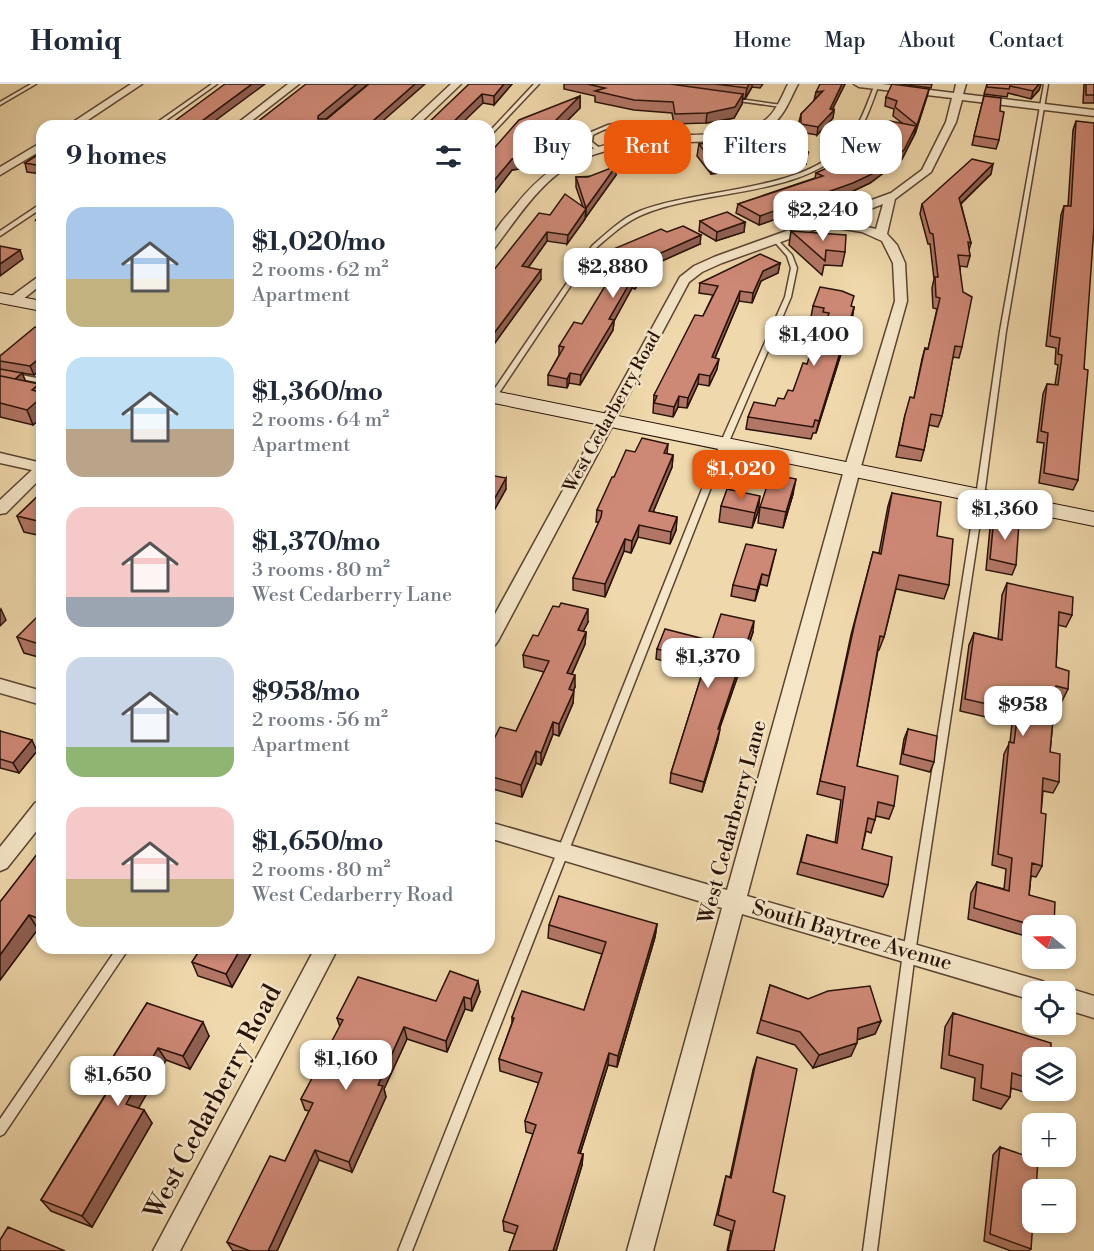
<!DOCTYPE html>
<meta charset="utf-8">
<style>
:root{--surface:#fff;--page:#f6f6f7;--text:#1f2937;--muted:#747a83;--line:#e0e1e3;--accent:#ea580c}
body{margin:0;font-family:"Libre Bodoni",serif;background:var(--page);color:var(--text);height:100vh;display:flex;flex-direction:column;font-size:22px;white-space:nowrap}
*{box-sizing:border-box;margin:0}
p{font-size:20px;color:var(--muted)}
.icon{flex:none;width:33px;height:33px;fill:none;stroke:currentColor;stroke-width:2;stroke-linecap:round;stroke-linejoin:round}
.map{position:relative;flex:1;overflow:hidden}
.panel{position:absolute;left:36px;top:36px;width:459px;height:834px;display:flex;flex-direction:column;background:var(--surface);border-radius:18px;box-shadow:0 3px 9px #0003}
.panel>*{flex:none}
.hud{position:absolute;left:513px;top:36px;width:490px;height:54px;display:flex;gap:12px}
.needle{width:39px;rotate:289deg}
.tools{position:absolute;left:1022px;top:831px;display:grid;gap:12px}
.tools a{display:grid;place-items:center;width:54px;height:54px;border-radius:12px;background:var(--surface);box-shadow:0 3px 9px #0003;font-size:30px}
.price{position:absolute;translate:-50% -51px;padding:0 14px;border-radius:12px;background:#fff;color:#222;font-size:20px;line-height:39px;filter:drop-shadow(0 2px 3px #0008)}
.price::after{content:'';position:absolute;left:50%;top:36px;width:18px;height:14px;margin-left:-9px;background:inherit;clip-path:polygon(0 0,100% 0,50% 100%)}
.price.current{background:var(--accent);color:#fff}
ul{padding:0;list-style:none}
li{display:flex;align-items:center;gap:18px;height:150px;padding:0 30px}
li span{display:grid;place-items:center;flex:none;width:168px;height:120px;border-radius:18px;color:#555}
li>.icon{margin-inline-start:auto}
span .icon{width:72px;height:72px;fill:#fffc;stroke-width:1}
li b{font-size:26px}
h2{display:flex;justify-content:space-between;align-items:center;height:72px;padding:0 30px;font-size:26px}
.tag{padding:0 21px;border-radius:18px;background:var(--surface);box-shadow:0 3px 9px #0003;font-size:21px;line-height:54px}
.tag.current{background:var(--accent);color:#fff}
header{display:flex;align-items:center;gap:36px;box-sizing:border-box;height:84px;padding:0 30px;background:var(--surface);border-bottom:2px solid var(--line)}
header strong{font-size:28px}
nav{display:flex;gap:33px;margin-inline-start:auto;font-size:21px}
.map>svg:first-child{display:block}
.lines{fill:none;stroke-linecap:round;stroke-linejoin:round}
.lane-casing{stroke:#5a4432;stroke-width:3}
.street-casing{stroke:#5a4432;stroke-width:3}
.secondary-casing{stroke:#291209;stroke-width:2}
.lane{fill:#f5e6c8;fill-rule:evenodd}
.street{fill:#f5e6c8;fill-rule:evenodd}
.secondary{fill:#f5e6c8;fill-rule:evenodd}
.wall{fill:#b17665;stroke:#291209;stroke-width:1.5}
.shaded-wall{fill:#906053;stroke:#291209;stroke-width:1.5}
.building{fill:#ce8976;stroke:#291209;stroke-width:1.5}
.labels{text-anchor:middle;dominant-baseline:central;stroke-width:5;stroke-linejoin:round;paint-order:stroke}
.far-street-label{font-size:18px;fill:#291209;stroke:#f5e6c8}
.street-label{font-size:21px;fill:#291209;stroke:#f5e6c8}
.near-street-label{font-size:26px;fill:#291209;stroke:#f5e6c8}
</style>
<header>
<strong>Homiq</strong>
<nav><a>Home</a><a>Map</a><a>About</a><a>Contact</a></nav>
</header>
<div class="map">
<svg width="1094" height="1167" viewBox="0 0 1094 1167">
<rect width="100%" height="100%" fill="#efd8ab"/>
<filter id="stains"><feTurbulence type="fractalNoise" baseFrequency=".00333" numOctaves="4"/><feColorMatrix values="0 0 0 0 .2 0 0 0 0 .09 0 0 0 0 .02 0 0 0 .5 -.17"/></filter>
<radialGradient id="worn" r=".72"><stop offset=".6" stop-color="#630" stop-opacity="0"/><stop offset="1" stop-color="#630" stop-opacity=".3"/></radialGradient>
<g class="lines">
<defs>
<path id="lane" d="M31,0H36L0,21V18Z
M212,0H217L158,42H152Z
M534,0H539L489,53V48Z
M875,0H879C871,22 863,47 846,65C798,113 705,105 644,130C626,137 611,151 596,164L493,318L489,320V313L592,162C607,149 622,134 640,127C699,104 806,108 847,58C860,41 867,20 875,0Z
M1044,0H1048L1006,247L984,412L915,869L877,1167H863L903,869L976,412L1000,247Z
M733,14L781,21L783,22L781,23L731,16V15Z
M619,39C638,39 654,44 668,56L663,57C639,40 620,36 593,51L592,58L601,65V67H597L586,58L589,49L608,41Z
M42,119V124L0,152V147Z
M775,153L792,171L797,184L791,213L728,360L412,1167H398L720,360L785,213L791,184L787,172L772,155Z
M0,287L42,295V299L0,291Z
M117,864H129L4,1050L0,1052V1035Z"/>
<path id="street" d="M131,0H142L79,42H67Z
M288,0H299L245,42H234Z
M451,0H461L417,42H406Z
M788,0H798C791,13 785,30 774,39C748,61 691,57 658,59C631,61 603,65 578,77C540,96 518,134 493,166L489,167C489,149 505,134 516,121C565,59 618,55 692,51C713,50 740,51 759,40C775,32 781,14 788,0Z
M854,0H882L954,9L956,0H966L963,10L1094,26V32L962,16L956,38L931,88L895,115L887,150L897,161L905,179L907,217L860,386L747,812L1042,897L1050,901L1053,908H1032V916L742,830L653,1167H627L722,824L489,754V738L727,806L844,386L895,217L893,179L882,157L862,148L825,142L722,179L702,188L689,198L498,557L495,561L489,563V541L680,193L694,182L714,173L891,109L922,86L946,38L952,14L859,3ZM883,120L876,145L839,137Z
M42,58V66L0,91V83Z
M42,190V200L17,220H9L7,217L9,214Z
M0,369L42,379V393L6,429L0,430V416L32,386L0,379Z
M0,595L42,607V621L0,609Z
M42,717V740L7,784L0,787V763L35,719Z
M315,864H338L180,1167H153Z
M1065,903L1094,912V934L1065,925V908H1056Z"/>
<path id="secondary" d="M0,209L42,217V227L0,219Z
M489,306L1094,428V442L489,318Z"/>
</defs>
<use href="#lane" class="lane-casing"/>
<use href="#street" class="street-casing"/>
<use href="#secondary" class="secondary-casing"/>
<use href="#lane" class="lane"/>
<use href="#street" class="street"/>
<use href="#secondary" class="secondary"/>
</g>
<path class="wall" d="M469,0H512L494,21L483,19Z
M564,0H763L760,4L752,3L745,15L743,14L742,20L734,34L706,39L674,40L672,29L634,26L595,18V12L564,5Z
M820,0H845L832,26H834L833,34L817,51L800,48L799,38L801,30L815,16Z
M900,0H932L931,4Z
M987,0H1041L1039,6L1031,15L1008,9L1007,13L984,10Z
M1084,0H1094V19H1083Z
M929,5L915,50L902,75L870,99L851,108L759,141L736,129L738,120L815,94L816,89L859,74L882,58L902,39L893,32L894,25L885,22L886,13Z
M580,12V24L519,85L512,86L492,112H489V70Z
M984,12L999,56L996,65L972,61Z
M1076,37L1084,285L1078,396L1073,406L1039,399L1044,359L1037,358L1043,310L1047,300L1055,301L1058,281L1055,280L1056,264L1046,262L1061,131L1064,122H1068L1073,46Z
M709,57L808,68L806,80L781,83L778,79L730,83L729,88L711,90L697,72L699,60L709,59Z
M42,68V90L27,88L25,79Z
M991,90L961,120L971,159L969,166L970,172L967,183L960,182L962,263L959,274L953,273L942,332L938,343L929,341L924,366L921,377L896,373L905,331L914,314L922,275L925,264L928,265L937,225L933,224L932,204L934,195L930,160H928L920,130L922,120Z
M616,91L586,133L585,131V135L567,160L547,157L528,184L541,195L489,267V192L550,131L583,123L576,103V93Z
M42,132V145H39L36,136Z
M700,137L745,138L744,148L716,157L699,147Z
M791,147L845,168L842,182L824,181L822,191L789,161Z
M667,148L700,160L655,180L649,191L644,190L635,205L632,204L614,237L613,246L580,301L569,299L567,304L548,301V291L559,271V262L582,240L622,181L603,178L604,169Z
M780,179L778,189L761,197L752,219L739,217L715,274L717,285L709,302L698,300L687,324L678,323L673,333L653,329L654,311L703,232L713,211L699,209L700,199Z
M813,222L854,223L852,235L816,349H813L811,355L746,345L748,333L775,322L793,307L807,280L814,272L825,240H821V235L811,233Z
M42,244V284L34,291L22,289L25,297L39,300L42,309V333L33,341L0,333V272Z
M668,360L667,370L673,371L672,383L653,428L677,433L676,446L670,460L638,453L631,469L624,467L605,513L573,506V494L599,438H596L597,426L614,393L635,368Z
M489,391L506,405L492,430L489,429Z
M42,408V452L24,448L17,432Z
M892,409L937,452L949,501L944,515L896,505L884,553L879,566H878L857,682L894,722L889,735L876,732L871,749L866,747L862,765L888,801L883,813L797,790L807,751L835,759L841,716L817,710L851,551L873,468L879,469L888,422Z
M793,410L783,444L758,439L760,423Z
M721,422L758,428L752,444L719,438Z
M994,434L1016,481L1012,491L986,486L990,444Z
M776,466L767,502L760,500L755,517L731,512L733,501Z
M1007,499L1072,531L1066,543L1058,541L1056,583L1068,605L1062,617L1055,615L1050,668L1059,698L1053,709L1043,707L1041,729L1042,782L1036,793L1031,792L1029,811L1054,842H1032V854L968,835L971,809L977,798L1004,805L1006,785L992,781L1004,670L1010,658L1012,639L960,627L969,561L974,549L998,555L1002,511Z
M42,536V574L24,569L17,553Z
M588,538L583,547L586,548L585,560L572,590L575,603L573,607V619L559,652L553,650L541,681L536,679L522,713L489,704V665L516,647L544,588L524,583L523,571L538,552Z
M753,548L719,645L718,655L702,708L670,699L671,689L703,587L656,575L657,565L712,557Z
M908,645L934,678L930,688L900,680L904,655Z
M0,647L37,667L19,689L0,684Z
M42,766V846L38,845L0,896V818Z
M657,840L655,853L617,983L608,981L580,1070H583L582,1081L556,1167H509L515,1150L504,1147L503,1137L533,1050L526,1048L525,1037L539,999L500,987L499,975L512,939V933L584,926L602,870L548,854L549,841Z
M201,864H254L232,903L198,892L192,878Z
M456,864H468L467,868Z
M770,901L808,915L881,937L875,950L857,956L851,972L813,984L795,961L757,949Z
M480,908L472,927L465,925L447,968L407,955L384,1005L386,1013L352,1088L319,1076L277,1167H233L227,1158L285,1077L309,1027L305,1026L301,1015L340,943L337,934L436,917Z
M147,919L209,952L190,985L166,976L138,1024L152,1039L92,1143L51,1127L41,1116L116,993L108,981Z
M953,929L1032,974V1006H1045L1040,1013L1011,1004L1010,1013L1001,1025L973,1016L975,994L941,984L945,943Z
M757,973L773,1108L774,1167H727L731,1147L714,1141L723,1104L726,1092L730,1093L753,986Z
M1000,1063L1031,1165L1029,1167H1011L984,1157L993,1071Z"/>
<path class="shaded-wall" d="M252,0H265L208,42H195Z
M357,0H368L320,40L319,42L318,32Z
M415,0H425L377,42H367Z
M504,0H512L494,21V12Z
M749,0H752V3L745,15L747,4Z
M842,0H845L829,32L834,26L833,34L817,51L818,43L830,25Z
M1039,0H1041L1039,6L1031,15L1033,7Z
M929,5L927,13L915,50L917,41Z
M823,7L814,16L816,8Z
M482,10L483,19L459,42H449Z
M743,10L742,20L734,34L706,39L707,29Z
M580,12V24L519,85L512,86L492,112L491,100L512,75Z
M916,42L914,51L902,75L870,99L851,108L759,141L760,132Z
M780,67L778,79L730,83L729,88L711,90L712,78L727,72Z
M808,68L806,80L781,83L783,71Z
M993,80L991,90L956,124L959,114Z
M616,82V91L586,133V124Z
M586,125L585,135L567,160L568,151Z
M745,138L744,148L716,157L717,148Z
M547,148V157L522,192V182Z
M701,151L700,160L655,180L649,191V182L656,171Z
M20,166L23,175L0,192V180Z
M780,179L778,189L761,197L752,219L753,209L763,187Z
M645,181L644,190L635,205L636,195Z
M541,186V195L489,267V256Z
M632,195V204L614,237L613,246L580,301L581,291L609,235Z
M740,207L739,217L711,283L712,273Z
M854,223L852,235L816,349L819,337Z
M42,272V284L34,291L30,282Z
M719,275L717,285L709,302L710,292Z
M22,289L26,298H12Z
M570,289L569,299L567,304V295Z
M699,290L698,300L687,324L688,314Z
M39,300L42,309V333L33,341L27,326L32,306Z
M679,312L678,323L673,333L674,323Z
M673,371L672,383L648,440L649,427Z
M506,394V405L492,430V419Z
M796,395L793,410L783,444L786,428Z
M760,412L758,428L752,444L755,429Z
M677,433L676,446L670,460L671,448Z
M639,441L638,453L631,469L632,457Z
M625,455L624,467L605,513V500Z
M762,490L760,500L755,517L757,506Z
M1,525L6,536L0,542V527Z
M588,525V538L578,558V546Z
M754,537L753,548L716,655L718,645Z
M586,548L585,560L567,601V589Z
M575,591V603L568,618L569,605Z
M574,607L573,619L559,652V640Z
M553,638V650L541,681V669Z
M720,645L718,655L702,708L704,698Z
M32,656L37,667L19,689L13,679Z
M536,667V679L522,713L521,701Z
M29,831L38,845L0,896V871Z
M657,840L655,853L617,983L618,972Z
M241,864H254L232,903L226,890Z
M478,897L480,908L472,927L471,915Z
M464,913L465,925L447,968L446,957Z
M881,937L875,950L853,957L858,944Z
M203,938L209,952L190,985L183,972Z
M404,943L407,955L384,1005L386,1013L352,1088L349,1078L378,1001Z
M857,959L851,972L813,984L819,971Z
M158,964L166,976L134,1032L126,1020Z
M609,969L608,981L577,1079L578,1069Z
M144,1026L152,1039L92,1143L82,1132Z
M315,1066L319,1076L277,1167H268Z
M583,1070L582,1081L556,1167H553Z"/>
<path class="building" d="M225,0H252L195,42H168Z
M306,0H357L318,32V35H327L369,0H415L367,42H252Z
M469,0H504L494,12L482,10L449,42H425Z
M587,0H670L743,10L735,23L707,29L675,30L673,18L634,16L595,7L605,4Z
M715,0H749L747,4Z
M820,0H842L830,25L834,26L818,43L801,40V30L823,7L816,8Z
M892,0L929,5L917,41L895,23L897,17L886,13Z
M987,0H1039L1033,7L1010,2L1009,5L987,3Z
M1086,0H1094V11H1086Z
M580,12L519,73L512,75L491,100H489V70L519,36Z
M984,12L1001,14L1000,27L1004,28L999,56L974,52Z
M890,37L916,42L904,66L872,90L853,99L760,132L738,120L823,92L816,89L852,72L859,74L863,67L882,58Z
M1076,37L1094,39V143L1084,285L1088,286L1078,396L1044,389L1048,349L1041,347L1047,300L1058,301L1062,271L1058,270L1060,254L1050,252L1064,122H1071Z
M786,50L808,68L783,71L780,67L727,72L731,76L712,78L699,60L711,59L709,57Z
M42,68V82L25,79Z
M972,75L993,80L959,114L971,159L968,158L970,172L958,171L963,208L972,213L962,263L955,262L942,332L931,330L924,366L899,361L905,331L910,313L914,314L925,264L928,265L940,214L936,213L935,193H938L933,150L930,149L922,120Z
M616,82L586,124L576,93H588Z
M565,110L586,125L568,151L547,148L522,182L541,186L489,256V192L539,129L550,131Z
M727,128L745,138L717,148L700,137Z
M42,132V137L36,136Z
M683,142L701,151L656,171L649,182L645,181L636,195H632L609,235L614,236L581,291L570,289L567,295L548,291L564,263L559,262L574,238L582,240L605,202H608L627,172L604,169L661,145L667,148Z
M791,147L846,151L845,168L826,166L825,177Z
M0,162L20,166L0,180Z
M760,170L780,179L763,187L753,209L740,207L712,273L719,275L710,292L699,290L688,314L679,312L674,323L654,319L657,312L654,311L695,231L703,232L718,202L700,199Z
M820,203L842,207L854,212L851,222L854,223L819,337L815,336L813,343L748,333L754,318L775,322L778,314L784,315L788,306L793,307L803,279L807,280L810,271L814,272L829,229L823,228L824,224L813,222Z
M35,243L42,244V272L30,282L0,277V272Z
M0,285L22,289L15,295L1,292L0,293Z
M1,292L39,300L32,306L42,309V313L27,326L0,319V293Z
M642,354L668,360L664,369L673,371L649,427L677,433L671,448L639,441L632,457L625,455L605,500L573,494L601,433L602,427L597,426L612,393H614L626,366L635,368Z
M771,390L796,395L786,428L760,423Z
M489,391L506,394L492,419H489Z
M727,405L760,412L755,429L721,422Z
M42,408V438L17,432Z
M892,409L941,418L937,452L953,455L949,501L899,491L884,553L880,552L857,682L898,692L894,722L878,718L875,736L868,734L862,765L892,773L888,801L801,778L807,751L837,759L845,703L820,697L855,538L873,468L881,470Z
M994,434L1019,439L1016,481L990,475Z
M746,460L776,466L769,492L762,490L757,506L733,501Z
M1007,499L1073,513L1072,531L1059,528L1056,583L1069,587L1068,605L1056,602L1050,668L1060,670L1059,698L1043,694L1041,729L1046,730L1042,782L1032,779L1029,811L1055,818L1054,842H1035L974,824L977,798L1009,807L1012,774L998,770L1009,658L1014,659L1018,627L965,615L974,549L1002,556Z
M561,519L588,525L578,546L586,548L567,589L575,591L569,605L574,607L559,640L553,638L541,669L536,667L521,701L489,692V665L500,643L516,647L549,577L523,571L533,551L538,552L553,522L559,523Z
M721,530L754,537L718,645H720L704,698L671,689L706,577L657,565L665,545L712,557Z
M36,534L42,536V561L17,553Z
M908,645L937,652L934,678L903,670Z
M0,647L32,656L13,679L0,675Z
M41,765L42,766V832L40,835L29,831L0,871V818Z
M559,812L657,840L618,972L609,969L578,1069L583,1070L553,1167H509L518,1142L503,1137L536,1041L525,1037L542,989L499,975L514,934L512,933L522,907L584,926L606,858L549,841Z
M201,864H241L226,890L192,878Z
M450,887L478,897L471,915L464,913L446,957L404,943L378,1001L383,1002L349,1078L315,1066L268,1167H250L227,1158L270,1072L285,1077L313,1019L301,1015L343,936L337,934L358,893L436,917Z
M770,901L808,915L828,907L870,902L881,937L858,944L857,959L819,971L800,948L761,936Z
M147,919L203,938L183,972L158,964L126,1020L144,1026L82,1132L41,1116L121,986L108,981Z
M953,929L1051,959V974H1032V995L1012,989L1010,1013L981,1004L983,981L949,971Z
M757,973L797,985L773,1108L785,1112L774,1167H728L735,1137L718,1131L726,1092L731,1094Z
M1000,1063L1038,1076L1036,1106H1032V1138H1033L1031,1165L990,1150Z
M8,1143L65,1167H0V1156Z"/>
<g class="labels">
<g class="far-street-label">
<text transform="translate(612 328) rotate(-61)">West Cedarberry Road</text>
</g>
<g class="street-label">
<text transform="translate(733 738) rotate(-75)">West Cedarberry Lane</text>
<text transform="translate(852 852) rotate(16)">South Baytree Avenue</text>
</g>
<g class="near-street-label">
<text transform="translate(213 1018) rotate(-62)">West Cedarberry Road</text>
</g>
</g>
<rect width="100%" height="100%" filter="url(#stains)"/>
<rect width="100%" height="100%" fill="url(#worn)"/>
</svg>
<div class="tools">
<a><svg class="needle" viewBox="-14 -14 28 28"><path d="M0-13l5 13h-10z" fill="#e53935"/><path d="M0 13l5-13h-10z" fill="#747a83"/></svg></a>
<a><svg class="icon" aria-label="locate" viewBox="0 0 24 24"><circle cx="12" cy="12" r="6"/><path d="M12 2v4M12 18v4M2 12h4M18 12h4"/></svg></a>
<a><svg class="icon" aria-label="layers" viewBox="0 0 24 24"><path d="M12 4l9 5-9 5-9-5zM3 14l9 5 9-5"/></svg></a>
<a>+</a>
<a>−</a>
</div>
<b class="price" style="left:823px;top:158px">$2,240</b>
<b class="price" style="left:613px;top:215px">$2,880</b>
<b class="price" style="left:814px;top:283px">$1,400</b>
<b class="price current" style="left:741px;top:417px">$1,020</b>
<b class="price" style="left:1005px;top:457px">$1,360</b>
<b class="price" style="left:708px;top:605px">$1,370</b>
<b class="price" style="left:1023px;top:653px">$958</b>
<b class="price" style="left:346px;top:1007px">$1,160</b>
<b class="price" style="left:118px;top:1023px">$1,650</b>
<div class="hud">
<a class="tag">Buy</a>
<a class="tag current">Rent</a>
<a class="tag">Filters</a>
<a class="tag">New</a>
</div>
<section class="panel">
<h2>9 homes<svg class="icon" aria-label="filters" viewBox="0 0 24 24"><path d="M4 7h16M4 17h16"/><circle cx="9" cy="7" r="2"/><circle cx="15" cy="17" r="2"/></svg></h2>
<ul>
<li><span style="background:linear-gradient(#a9c7e8 60%,#c2b280 0)"><svg class="icon" aria-label="home" viewBox="0 0 24 24"><path d="M3 11l9-7 9 7M6 9v11h12V9"/></svg></span><div><b>$1,020/mo</b><p>2 rooms · 62 m²</p><p>Apartment</p></div></li>
<li><span style="background:linear-gradient(#bfe0f5 60%,#b9a48a 0)"><svg class="icon" aria-label="home" viewBox="0 0 24 24"><path d="M3 11l9-7 9 7M6 9v11h12V9"/></svg></span><div><b>$1,360/mo</b><p>2 rooms · 64 m²</p><p>Apartment</p></div></li>
<li><span style="background:linear-gradient(#f6c9c9 75%,#9aa5b1 0)"><svg class="icon" aria-label="home" viewBox="0 0 24 24"><path d="M3 11l9-7 9 7M6 9v11h12V9"/></svg></span><div><b>$1,370/mo</b><p>3 rooms · 80 m²</p><p>West Cedarberry Lane</p></div></li>
<li><span style="background:linear-gradient(#c9d6e8 75%,#8fb573 0)"><svg class="icon" aria-label="home" viewBox="0 0 24 24"><path d="M3 11l9-7 9 7M6 9v11h12V9"/></svg></span><div><b>$958/mo</b><p>2 rooms · 56 m²</p><p>Apartment</p></div></li>
<li><span style="background:linear-gradient(#f6c9c9 60%,#c2b280 0)"><svg class="icon" aria-label="home" viewBox="0 0 24 24"><path d="M3 11l9-7 9 7M6 9v11h12V9"/></svg></span><div><b>$1,650/mo</b><p>2 rooms · 80 m²</p><p>West Cedarberry Road</p></div></li>
</ul>
</section>
</div>
